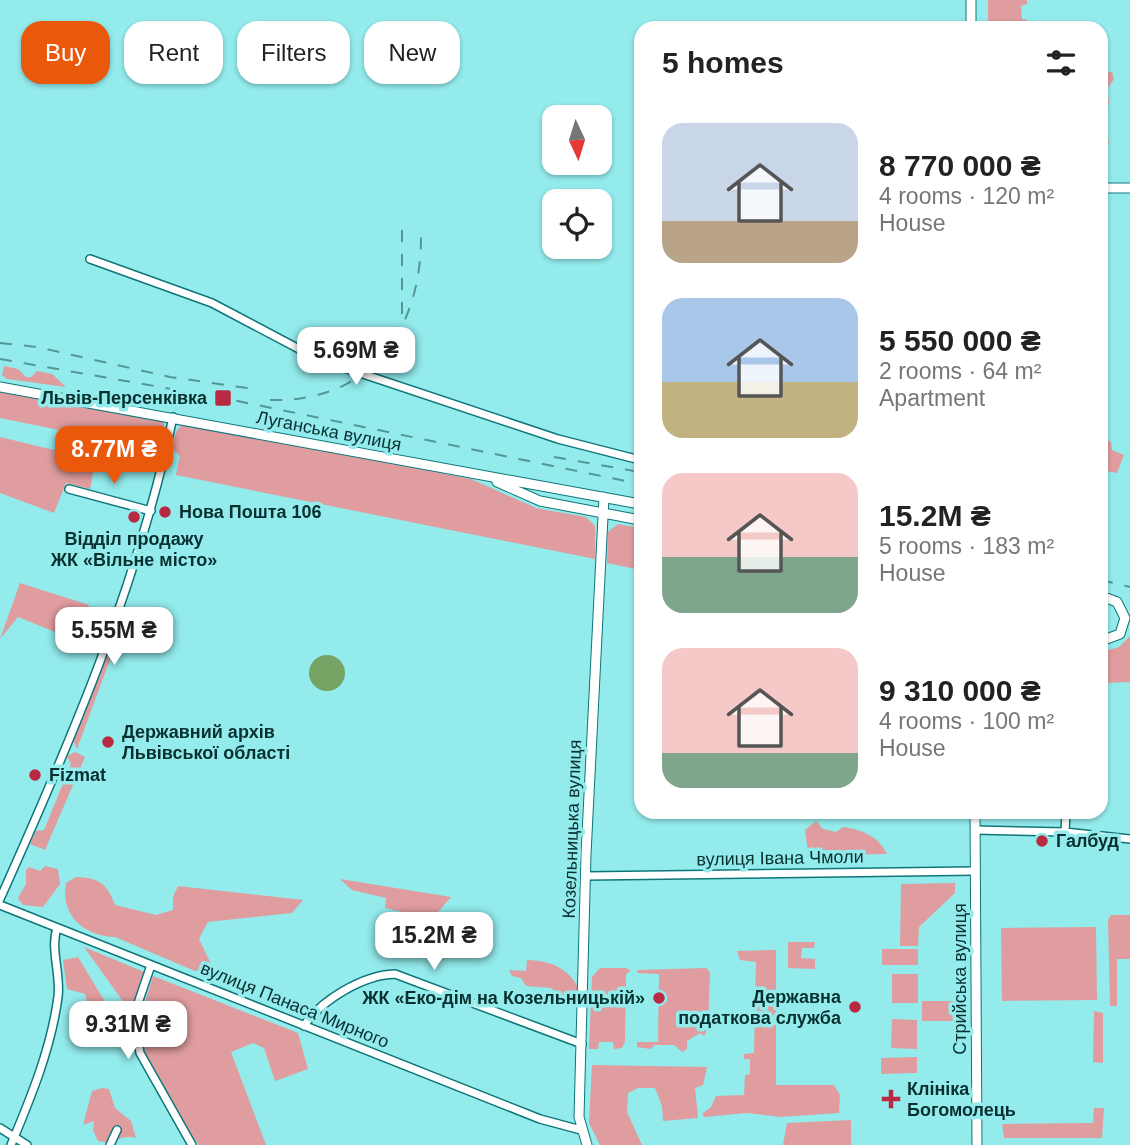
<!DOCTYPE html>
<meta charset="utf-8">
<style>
:root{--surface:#fff;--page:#f6f6f6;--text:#222;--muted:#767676;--accent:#ea580c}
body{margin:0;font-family:Helvetica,sans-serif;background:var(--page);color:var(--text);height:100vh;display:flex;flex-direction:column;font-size:26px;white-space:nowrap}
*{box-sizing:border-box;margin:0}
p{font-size:23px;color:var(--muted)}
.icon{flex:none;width:38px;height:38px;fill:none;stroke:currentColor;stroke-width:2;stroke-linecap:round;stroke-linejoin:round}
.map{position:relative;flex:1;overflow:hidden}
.drawer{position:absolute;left:634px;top:21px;width:474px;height:798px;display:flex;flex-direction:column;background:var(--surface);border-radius:21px;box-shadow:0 2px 5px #0004}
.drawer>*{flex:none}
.guide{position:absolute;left:21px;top:21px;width:508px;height:63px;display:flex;gap:14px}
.needle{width:46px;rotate:176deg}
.buttons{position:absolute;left:542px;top:105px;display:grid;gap:14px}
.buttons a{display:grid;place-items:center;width:70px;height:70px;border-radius:14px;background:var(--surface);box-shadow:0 2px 5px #0004;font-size:35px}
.price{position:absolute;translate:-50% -60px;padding:0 16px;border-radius:14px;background:#fff;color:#222;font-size:23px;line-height:46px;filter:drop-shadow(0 2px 4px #0008)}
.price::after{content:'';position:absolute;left:50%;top:42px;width:21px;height:16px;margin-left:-10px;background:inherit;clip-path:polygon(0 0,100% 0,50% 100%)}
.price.current{background:var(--accent);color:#fff}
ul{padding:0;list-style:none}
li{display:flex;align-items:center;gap:21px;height:175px;padding:0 28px}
li span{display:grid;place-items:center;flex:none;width:196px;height:140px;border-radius:21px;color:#555}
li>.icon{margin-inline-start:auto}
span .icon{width:84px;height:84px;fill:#fffc;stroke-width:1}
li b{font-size:30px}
h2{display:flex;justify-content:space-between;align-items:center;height:84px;padding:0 28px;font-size:30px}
.pill{padding:0 24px;border-radius:21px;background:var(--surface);box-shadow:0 2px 5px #0004;font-size:24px;line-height:63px}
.pill.current{background:var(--accent);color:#fff}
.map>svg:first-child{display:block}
.green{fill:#e09d9f}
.water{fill:#75a363}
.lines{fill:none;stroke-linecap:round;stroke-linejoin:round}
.minor-casing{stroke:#0e7679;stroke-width:10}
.major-casing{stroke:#0e7679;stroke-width:11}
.minor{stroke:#fff;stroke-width:7}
.major{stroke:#fff;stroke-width:9}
.rail{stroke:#549697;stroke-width:2;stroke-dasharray:12 12;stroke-linecap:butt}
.poi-dot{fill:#ba2942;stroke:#93ebec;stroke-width:2.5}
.labels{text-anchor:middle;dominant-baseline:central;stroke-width:7;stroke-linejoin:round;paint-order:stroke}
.poi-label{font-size:18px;font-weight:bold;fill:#093031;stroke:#93ebec;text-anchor:start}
.street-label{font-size:18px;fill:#093031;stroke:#93ebec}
</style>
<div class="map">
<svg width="1130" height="1145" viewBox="0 0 1130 1145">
<rect width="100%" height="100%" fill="#93ebec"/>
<path class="green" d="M988,0H1027V4L1021,6L1022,19L1027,20V28H988Z
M1101,72H1112L1114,79L1107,89L1109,102L1105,118L1109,143L1102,150Z
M4,366L18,369L26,377H31L37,371L52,374L66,387L7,379L2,375Z
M0,392L162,418L166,434L162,451L0,418Z
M183,423L471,479L536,508L586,517L595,526V559L176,475L180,456L172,449L176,432Z
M0,437L83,457L84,450L97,452L90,489L66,483L54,513L0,493Z
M1105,439L1111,442L1112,450L1124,455L1117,473L1101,470V440Z
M618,524L640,528V570L607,563L608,532Z
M20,583L89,605L75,640L18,617L0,639Z
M1130,636V682L1101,683V652L1119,647Z
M105,656L111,657L77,749L73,740Z
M75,752L85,757L45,850L30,844L36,831L44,830L71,764L67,756Z
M816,821L823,829L836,832L843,827C863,830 878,836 887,854L842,855L838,850H824L816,855L808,852L805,830Z
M45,866L58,869L60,884L43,907L23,905L18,898L26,884V870L29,867L40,871Z
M76,877C99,878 107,883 115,905L156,915L173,910V897L178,886L303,900L292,913L208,922L199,939L210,962L206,970L195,971L115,937C84,936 60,915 66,883Z
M340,879L451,897L432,919L385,908L386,898L352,890Z
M955,883V893L919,927L918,946H900L901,884Z
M1111,915H1130V959H1117V1006H1110L1108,920Z
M1096,927L1097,1000L1002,1001L1001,928Z
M788,942H815L814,948H802L801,958L815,959V969L788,968Z
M84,947L144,972L134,1004L127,1007Z
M882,949H918V965H882Z
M776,950V1085H834L840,1095L839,1113L780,1117L747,1113L704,1117L702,1114L711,1107L716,1096L744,1095L745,1075L750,1074V1059H744V1054L754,1053L756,962L740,960L737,951Z
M78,957L107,1005L89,1010L85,994L67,989L63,960Z
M527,960C555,961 572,970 582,996L579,1007H574L551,988L526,986L521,978L512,976L509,970L526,971Z
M600,968H626L631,971L626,974L625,1042L622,1048L614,1049L613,1042H599L598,1049H589L592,977Z
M706,968L710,972L708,1028L704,1036L700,1033L687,1041V1049L682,1052L674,1045H654L651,1049L637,1047V1042H658L659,974L637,973L638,970Z
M892,974H918V1003H892Z
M153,976L298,1033L308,1069L275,1081L264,1048L253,1043L231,1052L266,1145H199L191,1134L145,1052L139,1022Z
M922,1001H955V1021H922Z
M1094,1011L1103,1013V1063L1093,1062Z
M892,1019L917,1020V1049L891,1048Z
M917,1057V1073L881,1074V1058Z
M592,1065L707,1067L703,1085L695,1088L698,1118L663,1121L662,1106L655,1088H638L628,1093L627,1112L642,1145H600L589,1123Z
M102,1088L109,1089L115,1108L131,1121L136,1138C120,1134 114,1145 98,1141L93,1130L94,1121L83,1125L92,1091Z
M1094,1108H1104L1102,1138H1004L1002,1124L1093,1123Z
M851,1120V1145H783L787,1123Z"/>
<path class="water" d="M309 673a18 18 0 1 1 36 0a18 18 0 1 1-36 0Z"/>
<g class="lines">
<defs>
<path id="minor" d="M90,259L212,303L318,359L558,439L640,460
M69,489L151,511
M975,830L1065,832L1130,839
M1065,832L1066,812
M586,876L975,871
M0,899C70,743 138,585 173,417
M0,905L540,1119L581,1130
M151,965L134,1015L140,1053L192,1145
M304,1026C321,1000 363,975 395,974L582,1044
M0,1128L27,1145
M11,1145C31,1097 51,1049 58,997C61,974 50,949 57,928
M110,1145L117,1130"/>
<path id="major" d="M971,28V0
M1101,188H1130
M0,387L640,504
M497,482L540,501L640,520
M1101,596L1117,602L1125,618L1120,634L1101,641
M975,812L977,1145
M587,1145L579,1117L586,854L604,497"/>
</defs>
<use href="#minor" class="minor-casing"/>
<use href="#major" class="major-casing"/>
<use href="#minor" class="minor"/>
<use href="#major" class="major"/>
<path class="rail" d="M402,314V230
M0,343L37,347L170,377L254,389
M0,359L223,398L640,484
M270,400C373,403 423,327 421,231
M554,457L640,472
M1101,580L1130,587"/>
</g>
<g class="poi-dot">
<rect x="214" y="389" width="18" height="18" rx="3.5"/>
<circle cx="165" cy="512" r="7"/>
<circle cx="134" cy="517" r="7"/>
<circle cx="108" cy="742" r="7"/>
<circle cx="35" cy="775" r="7"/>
<circle cx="1042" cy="841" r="7"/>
<circle cx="659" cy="998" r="7"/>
<circle cx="855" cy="1007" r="7"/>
<path d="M887.5 1088.5h7v7h7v7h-7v7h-7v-7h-7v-7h7z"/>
</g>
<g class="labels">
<g class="poi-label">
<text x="207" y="398" text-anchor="end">Львів-Персенківка</text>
<text x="179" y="512">Нова Пошта 106</text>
<text x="134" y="539" text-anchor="middle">Відділ продажу<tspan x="134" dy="21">ЖК «Вільне місто»</tspan></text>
<text x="122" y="732">Державний архів<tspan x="122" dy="21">Львівської області</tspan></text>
<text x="49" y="775">Fizmat</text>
<text x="1056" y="841">Галбуд</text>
<text x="841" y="997" text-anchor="end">Державна<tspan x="841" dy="21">податкова служба</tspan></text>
<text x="645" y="998" text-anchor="end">ЖК «Еко-дім на Козельницькій»</text>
<text x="907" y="1089">Клініка<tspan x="907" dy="21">Богомолець</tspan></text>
</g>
<g class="street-label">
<text transform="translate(329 431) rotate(11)">Луганська вулиця</text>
<text transform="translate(572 829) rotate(-88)">Козельницька вулиця</text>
<text transform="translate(780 858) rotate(-1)">вулиця Івана Чмоли</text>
<text transform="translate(960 979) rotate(-90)">Стрийська вулиця</text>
<text transform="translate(295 1005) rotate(22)">вулиця Панаса Мирного</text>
</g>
</g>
</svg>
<div class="buttons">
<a><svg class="needle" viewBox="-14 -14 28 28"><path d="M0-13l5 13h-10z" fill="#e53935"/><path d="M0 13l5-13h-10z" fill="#767676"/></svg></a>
<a><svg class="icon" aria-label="locate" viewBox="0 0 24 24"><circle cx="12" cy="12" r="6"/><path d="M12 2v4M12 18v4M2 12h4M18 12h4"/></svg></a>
</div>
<b class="price" style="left:356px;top:387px">5.69M ₴</b>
<b class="price current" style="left:114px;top:486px">8.77M ₴</b>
<b class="price" style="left:114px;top:667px">5.55M ₴</b>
<b class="price" style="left:434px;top:972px">15.2M ₴</b>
<b class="price" style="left:128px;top:1061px">9.31M ₴</b>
<div class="guide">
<a class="pill current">Buy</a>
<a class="pill">Rent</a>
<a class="pill">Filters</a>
<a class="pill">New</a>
</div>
<section class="drawer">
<h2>5 homes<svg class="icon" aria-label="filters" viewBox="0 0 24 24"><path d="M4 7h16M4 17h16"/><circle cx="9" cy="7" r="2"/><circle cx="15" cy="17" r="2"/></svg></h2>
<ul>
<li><span style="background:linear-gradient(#c9d6e8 70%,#b9a48a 0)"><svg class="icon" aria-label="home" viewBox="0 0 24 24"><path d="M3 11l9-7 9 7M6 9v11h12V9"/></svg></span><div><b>8 770 000 ₴</b><p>4 rooms · 120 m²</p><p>House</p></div></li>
<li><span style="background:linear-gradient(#a9c7e8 60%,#c2b280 0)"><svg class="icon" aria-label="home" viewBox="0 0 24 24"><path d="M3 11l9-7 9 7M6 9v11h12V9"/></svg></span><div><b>5 550 000 ₴</b><p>2 rooms · 64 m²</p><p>Apartment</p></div></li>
<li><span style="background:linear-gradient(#f6c9c9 60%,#7fa58c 0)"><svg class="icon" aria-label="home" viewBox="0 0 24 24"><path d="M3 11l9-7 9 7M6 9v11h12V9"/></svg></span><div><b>15.2M ₴</b><p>5 rooms · 183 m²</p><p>House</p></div></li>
<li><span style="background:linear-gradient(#f6c9c9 75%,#7fa58c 0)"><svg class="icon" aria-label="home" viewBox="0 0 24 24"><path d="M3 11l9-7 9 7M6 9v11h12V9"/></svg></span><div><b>9 310 000 ₴</b><p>4 rooms · 100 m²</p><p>House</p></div></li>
</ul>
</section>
</div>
